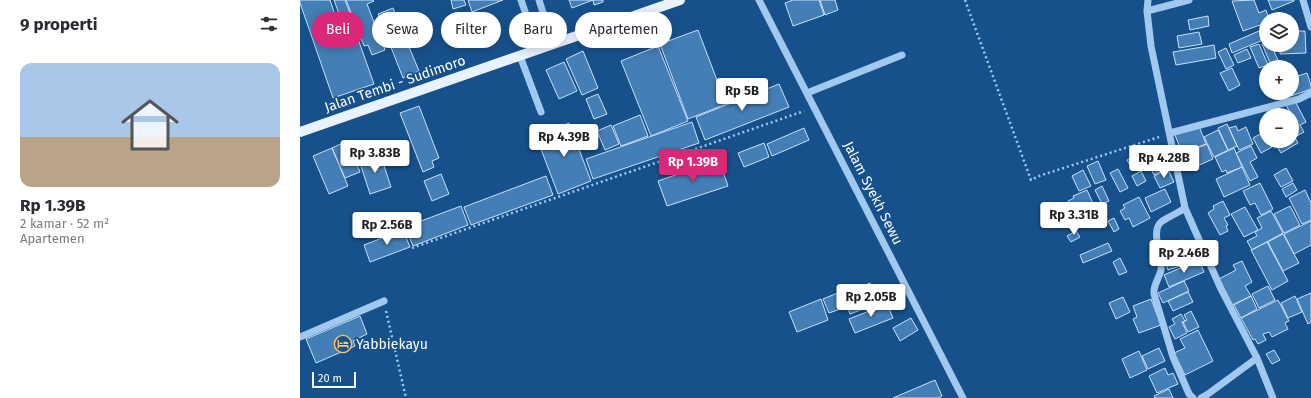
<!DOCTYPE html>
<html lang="id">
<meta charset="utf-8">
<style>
:root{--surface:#fff;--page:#f2f2f3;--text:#2b2b33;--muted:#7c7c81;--line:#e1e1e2;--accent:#db2777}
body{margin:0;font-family:"Fira Sans",sans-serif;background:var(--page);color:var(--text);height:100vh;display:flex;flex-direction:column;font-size:15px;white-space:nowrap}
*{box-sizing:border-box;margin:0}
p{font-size:13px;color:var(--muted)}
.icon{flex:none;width:22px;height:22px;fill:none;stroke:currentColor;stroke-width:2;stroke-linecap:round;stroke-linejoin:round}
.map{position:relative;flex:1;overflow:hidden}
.side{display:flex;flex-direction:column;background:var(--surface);width:300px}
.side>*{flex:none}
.hud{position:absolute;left:12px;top:12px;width:380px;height:36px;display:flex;gap:8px}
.buttons{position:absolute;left:959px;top:12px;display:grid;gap:8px}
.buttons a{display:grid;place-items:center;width:40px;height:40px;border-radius:50%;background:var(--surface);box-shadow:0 2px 10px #0003;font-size:20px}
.scale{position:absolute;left:12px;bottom:10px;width:44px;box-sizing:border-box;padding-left:4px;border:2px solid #fff;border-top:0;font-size:11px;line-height:14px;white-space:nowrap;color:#fff;-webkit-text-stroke:3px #17518c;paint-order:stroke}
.price{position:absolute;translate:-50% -34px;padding:0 9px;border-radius:4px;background:#fff;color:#222;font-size:13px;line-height:26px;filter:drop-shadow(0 1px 2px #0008)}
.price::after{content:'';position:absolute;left:50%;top:24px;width:12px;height:9px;margin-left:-6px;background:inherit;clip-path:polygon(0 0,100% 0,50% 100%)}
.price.on{background:var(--accent);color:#fff}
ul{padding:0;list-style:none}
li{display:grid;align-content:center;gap:8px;height:212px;padding:0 20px}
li+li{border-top:1px solid var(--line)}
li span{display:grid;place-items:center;height:124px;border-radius:12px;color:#555}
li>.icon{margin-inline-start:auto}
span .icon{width:72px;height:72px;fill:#fffc;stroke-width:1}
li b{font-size:17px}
h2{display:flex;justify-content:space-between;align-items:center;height:48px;padding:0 20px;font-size:17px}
.chip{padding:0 14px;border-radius:18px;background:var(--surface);box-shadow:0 2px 10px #0003;font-size:14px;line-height:36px}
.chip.on{background:var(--accent);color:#fff}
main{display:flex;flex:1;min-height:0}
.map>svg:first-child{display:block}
.building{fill:#447eb6;stroke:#c7e2fa}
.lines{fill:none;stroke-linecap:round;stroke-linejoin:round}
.path{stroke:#a1c9ef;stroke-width:2.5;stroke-dasharray:2 3;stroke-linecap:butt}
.minor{stroke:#a1c9ef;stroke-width:7}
.major{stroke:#e9f3ff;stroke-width:10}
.labels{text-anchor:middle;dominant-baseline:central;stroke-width:3.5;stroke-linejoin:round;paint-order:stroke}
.street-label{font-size:14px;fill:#fff;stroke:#17518c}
.poi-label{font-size:14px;fill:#fff;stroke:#17518c;text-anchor:start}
</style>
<main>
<section class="side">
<h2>9 properti<svg class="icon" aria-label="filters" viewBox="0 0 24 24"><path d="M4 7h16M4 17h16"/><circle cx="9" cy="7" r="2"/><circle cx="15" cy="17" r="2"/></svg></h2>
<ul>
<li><span style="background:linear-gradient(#a9c7e8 60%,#b9a48a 0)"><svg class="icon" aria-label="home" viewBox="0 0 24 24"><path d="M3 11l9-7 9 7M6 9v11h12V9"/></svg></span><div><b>Rp 1.39B</b><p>2 kamar · 52 m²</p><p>Apartemen</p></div></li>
</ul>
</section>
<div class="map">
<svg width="1011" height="398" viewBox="0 0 1011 398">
<rect width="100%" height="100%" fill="#17518c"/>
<path class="building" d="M0,0H30L44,41L57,36L74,84L33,98L0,3Z
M34,0H45L58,35L48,39Z
M46,0H73L74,1L67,4L75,25L81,22L87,39L82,41L85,50L72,55L68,45L64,46Z
M151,0H164L166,5L153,9Z
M168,0H203L172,12Z
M269,0H303V2L294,5L293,0L272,8Z
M493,0H519L524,15L493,26L485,3Z
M520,0H535L538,10L525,15Z
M954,0L959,13L966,10L969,19H966V28L961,30L960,25L943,31L932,1Z
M968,0H994V1L972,10Z
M93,8L100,26L105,24L111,40L107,42L119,71L103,78L78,14Z
M908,16L909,26L890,30L888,20Z
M398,30L426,104L388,119L360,44Z
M959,31L963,40L932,53L929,44Z
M992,31H1005L1006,53L980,54V45H992Z
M899,32L902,44L879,48L877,36Z
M966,42V45H971L978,60L970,63L962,44Z
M959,44L968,65L959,68L950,47Z
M914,45L916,58L876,65L873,52Z
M358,46L388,121L351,136L321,61Z
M926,48L934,65L926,69L918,52Z
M947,49L951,58L938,63L934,55Z
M283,51L298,88L282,95L266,59Z
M264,62L277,91L259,99L246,70Z
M932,68L940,85L929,91L920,73Z
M1007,73L1011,85V89L991,96L992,78Z
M479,84L489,107L405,140L396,117Z
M298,94L307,114L294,119L286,99Z
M995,101L1006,122L1000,125L1004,132L995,137L992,130V115H989L991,114L986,105Z
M119,106L139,158L132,161L134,167L123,172L100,113Z
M340,115L348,136L321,146L313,126Z
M392,122L399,143L293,179L286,159Z
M269,123L291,181L258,194L236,136Z
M927,124L937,146L928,150L918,128Z
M311,125L319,144L305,150L297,131Z
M899,126L906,144L882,153L875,135Z
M936,126L938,131L946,127L953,144L939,150L929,128Z
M504,128L509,140L472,156L467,144Z
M918,130L928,150L914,157L904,137Z
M964,132L966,135V141H969L972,147L961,153L953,138Z
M992,132L998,143L981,153L974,141H992Z
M47,141L60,172L45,178L32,148Z
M464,143L469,157L444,167L438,153Z
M907,144L913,159L888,170L881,155Z
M863,146L873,166L854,175L844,155Z
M951,146L957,158L950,162L958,177L950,181L936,153Z
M32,148L48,186L29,194L13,156Z
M934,148L942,167L927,173L926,170L922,172L915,157Z
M80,153L91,187L70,194L59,160Z
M838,154L843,163L832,169L827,160Z
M419,160L428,186L367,206L358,181Z
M798,161L806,180L795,184L787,166Z
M942,167L950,185L924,197L916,179Z
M986,168L993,181L981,187L974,175Z
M818,169L828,188L820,192L810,173Z
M868,169L874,182L860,188L854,176Z
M783,170L791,186L779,191L772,176Z
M841,171L846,181L837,186L832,176Z
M141,174L149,194L132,201L124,181Z
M246,176L253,195L171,225L164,207Z
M960,183L973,209L961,215L955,203L950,205L943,191Z
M993,183L997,190L986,197L982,189Z
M802,186L809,201L802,204L795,190Z
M865,189L871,202L851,212L845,198Z
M787,190L795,208L782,214L779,207L772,211L768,201L774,198L773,196Z
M1005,190L1011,203V220L1002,224L989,198Z
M839,197L850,218L833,227L829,218L825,220L820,211L825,208L823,205Z
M923,201L930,215L924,218L928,225L926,226L928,231L920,235L908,213L914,209L913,206Z
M161,206L168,225L113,246L105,227Z
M990,206L1000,225L984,233L974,214Z
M945,207L958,230L944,237L931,214Z
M971,211L983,233L952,250L947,241L957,236L955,232L962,228L957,218Z
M814,218L819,229L814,232L808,221Z
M1011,221V245L994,254L984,234Z
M103,230L110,247L70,262L64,245Z
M776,231L780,237L771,242L767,236Z
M983,234L999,263L983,271L968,242Z
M883,240L885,247L894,244L899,260L868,270L860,248Z
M967,242L988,281L972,290L951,250Z
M808,243L812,251L783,263L780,255Z
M820,258L827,272L819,275L813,262Z
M899,260L904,272L869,287L864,275Z
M942,261L952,282L945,286L951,296L932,305L919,279L936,270L933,265Z
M884,281L889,291L863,303L858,293Z
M570,283L578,303L550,314L543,294Z
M968,286L975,300L959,308L952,294Z
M540,292L546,307L529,313L523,299Z
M888,292L893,302L873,311L868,301Z
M1011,293V322L1008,324L997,299Z
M951,296L957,309L941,318L934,305Z
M995,296L1002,312L988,318L981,303Z
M823,297L830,312L816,319L809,303Z
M521,299L528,320L497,332L489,312Z
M851,299L861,325L839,333L833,319L837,317L833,306Z
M978,300L989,321L985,323L988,329L972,337L969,332L963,334L966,340L958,344L955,339L953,340L941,318Z
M587,304L593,318L555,333L549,319Z
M891,311L899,327L888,332L883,322L887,320L884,315Z
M881,314L885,321L882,322L887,333L875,339L869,327L875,324L872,319Z
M60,316L67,334L53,341L55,346L16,363L6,339Z
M611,318L618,330L600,341L593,328Z
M898,330L913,361L885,375L874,353L885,348L880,339Z
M859,348L865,361L848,369L842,356Z
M974,350L980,360L972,364L966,354Z
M839,351L847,370L830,378L822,359Z
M865,368L868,375L873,373L878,384L857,393L849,376Z
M635,380L642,396L638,398H593Z
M869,389L873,398H855L854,396Z"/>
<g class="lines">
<path class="path" d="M665,0L731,180L739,176L859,137
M112,248L504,111
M86,311L106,398"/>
<path class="minor" d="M221,0L238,49
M239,0L253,44
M459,0L663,398
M848,0L847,11L851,46L885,208L921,289L957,358L973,398
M1003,0L1011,27
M847,11L889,0
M220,56L241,112
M507,93L602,55
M870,133L999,99L1011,93
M885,208C878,213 868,217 861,222C850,232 863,257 861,270C859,279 853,285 854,294L873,357L889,394L893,398
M0,337L84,301
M901,398L908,394L957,358"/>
<path class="major" d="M0,132L380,0"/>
</g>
<defs>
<symbol id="hotel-ring" viewBox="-11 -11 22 22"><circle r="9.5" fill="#17518c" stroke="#ffc75f" stroke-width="1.5"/><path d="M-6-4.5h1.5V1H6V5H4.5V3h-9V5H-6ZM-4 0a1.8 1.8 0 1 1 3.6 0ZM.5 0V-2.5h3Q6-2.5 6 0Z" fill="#ffc75f"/></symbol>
</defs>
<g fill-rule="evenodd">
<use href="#hotel-ring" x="33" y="334" width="20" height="20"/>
</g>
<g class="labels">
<g class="street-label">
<text transform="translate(95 84) rotate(-19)">Jalan Tembi - Sudimoro</text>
<text transform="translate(573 193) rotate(63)">Jalam Syekh Sewu</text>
</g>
<g class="poi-label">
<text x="56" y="344">Yabbiekayu</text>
</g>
</g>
</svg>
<div class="buttons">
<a><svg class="icon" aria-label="layers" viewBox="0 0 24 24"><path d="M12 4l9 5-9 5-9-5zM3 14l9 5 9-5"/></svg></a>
<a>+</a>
<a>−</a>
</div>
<div class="scale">20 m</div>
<b class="price" style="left:442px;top:112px">Rp 5B</b>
<b class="price" style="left:264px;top:158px">Rp 4.39B</b>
<b class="price" style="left:75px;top:174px">Rp 3.83B</b>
<b class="price" style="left:864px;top:179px">Rp 4.28B</b>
<b class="price on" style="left:393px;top:183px">Rp 1.39B</b>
<b class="price" style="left:774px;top:236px">Rp 3.31B</b>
<b class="price" style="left:87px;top:246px">Rp 2.56B</b>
<b class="price" style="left:884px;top:274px">Rp 2.46B</b>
<b class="price" style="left:571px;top:318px">Rp 2.05B</b>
<div class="hud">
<a class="chip on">Beli</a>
<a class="chip">Sewa</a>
<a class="chip">Filter</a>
<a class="chip">Baru</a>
<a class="chip">Apartemen</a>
</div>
</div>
</main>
